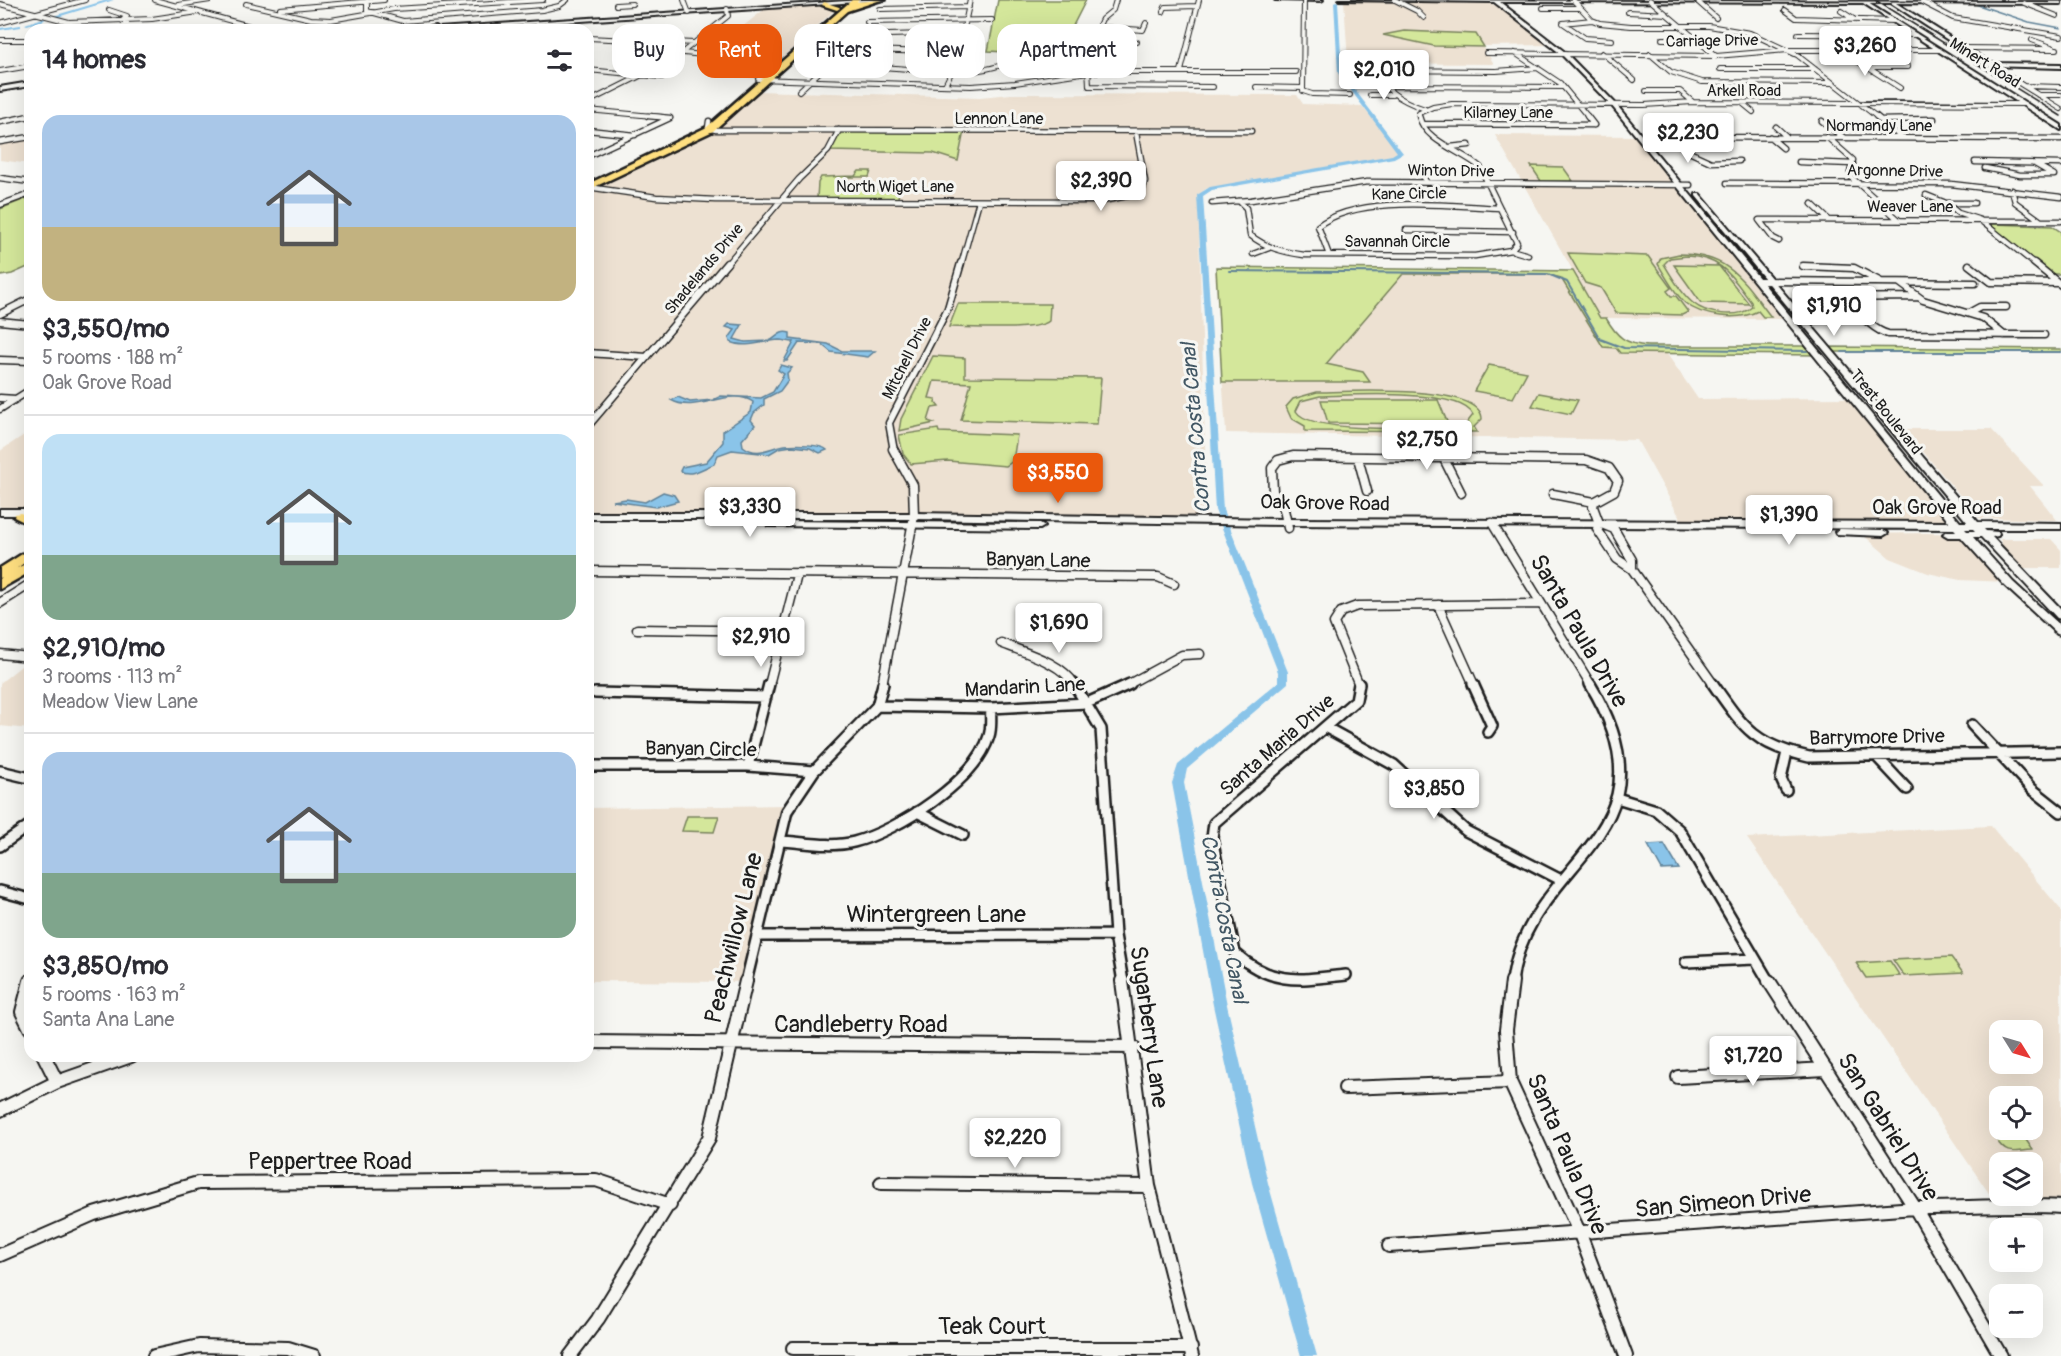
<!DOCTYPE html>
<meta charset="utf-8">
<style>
:root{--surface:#fff;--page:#f7f7f7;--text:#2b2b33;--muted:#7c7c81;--line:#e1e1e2;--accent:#ea580c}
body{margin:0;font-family:Pangolin,sans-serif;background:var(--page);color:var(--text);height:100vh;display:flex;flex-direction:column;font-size:22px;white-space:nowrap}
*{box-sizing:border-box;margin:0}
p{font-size:20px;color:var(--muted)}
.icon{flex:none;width:33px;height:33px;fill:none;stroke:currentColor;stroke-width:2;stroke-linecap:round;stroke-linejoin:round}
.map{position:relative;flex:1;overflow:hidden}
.drawer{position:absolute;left:24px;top:24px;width:570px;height:1038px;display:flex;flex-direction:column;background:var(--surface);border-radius:18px;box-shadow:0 6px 24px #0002}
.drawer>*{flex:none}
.hud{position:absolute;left:612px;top:24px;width:570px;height:54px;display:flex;gap:12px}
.needle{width:39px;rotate:127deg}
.tools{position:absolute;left:1989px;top:1020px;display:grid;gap:12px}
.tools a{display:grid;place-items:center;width:54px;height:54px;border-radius:12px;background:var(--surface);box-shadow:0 6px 24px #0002;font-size:30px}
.price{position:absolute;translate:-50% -51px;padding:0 14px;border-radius:6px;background:#fff;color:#222;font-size:20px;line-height:39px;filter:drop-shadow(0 2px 3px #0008)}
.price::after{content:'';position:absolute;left:50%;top:36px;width:18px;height:14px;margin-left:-9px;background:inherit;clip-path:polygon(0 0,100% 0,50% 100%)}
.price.selected{background:var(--accent);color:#fff}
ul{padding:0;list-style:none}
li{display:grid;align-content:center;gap:12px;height:318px;padding:0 18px}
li+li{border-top:2px solid var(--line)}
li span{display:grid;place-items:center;height:186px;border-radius:18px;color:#555}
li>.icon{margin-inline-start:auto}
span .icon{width:108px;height:108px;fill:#fffc;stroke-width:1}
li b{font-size:26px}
h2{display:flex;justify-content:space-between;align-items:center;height:72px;padding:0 18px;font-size:26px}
.tag{padding:0 21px;border-radius:18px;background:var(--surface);box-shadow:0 6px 24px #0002;font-size:21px;line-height:54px}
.tag.selected{background:var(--accent);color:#fff}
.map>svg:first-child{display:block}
.built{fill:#ede1d2;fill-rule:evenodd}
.green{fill:#d4e79b;stroke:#78825c;stroke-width:1.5;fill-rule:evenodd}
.water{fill:#8ac4e9;stroke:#5e8197;stroke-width:1.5}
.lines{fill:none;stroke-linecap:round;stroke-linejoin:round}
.stream-far1{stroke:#5e8197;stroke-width:1.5}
.stream{stroke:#5e8197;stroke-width:2}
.canal{fill:#8ac4e9;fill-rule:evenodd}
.street-far5-casing{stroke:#1c1c1c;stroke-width:6}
.street-far4-casing{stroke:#1c1c1c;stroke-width:7}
.street-far3-casing{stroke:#1c1c1c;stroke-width:9}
.street-far2-casing{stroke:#1c1c1c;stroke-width:11}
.street-far1-casing{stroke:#1c1c1c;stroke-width:14}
.street-casing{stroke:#1c1c1c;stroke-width:16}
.secondary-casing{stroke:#1c1c1c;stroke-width:4}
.highway-casing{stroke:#1c1c1c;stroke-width:5}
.street-far5{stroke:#f6f6f2;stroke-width:4}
.street-far4{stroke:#f6f6f2;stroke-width:4.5}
.street-far3{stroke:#f6f6f2;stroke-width:6}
.street-far2{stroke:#f6f6f2;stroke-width:8}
.street-far1{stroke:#f6f6f2;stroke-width:9}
.street{stroke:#f6f6f2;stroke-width:12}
.secondary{fill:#f6f6f2;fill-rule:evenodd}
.highway{fill:#ffdf80;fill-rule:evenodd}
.rail{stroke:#1c1c1c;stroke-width:1.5}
.labels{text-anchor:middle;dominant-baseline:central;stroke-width:6;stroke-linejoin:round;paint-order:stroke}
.far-street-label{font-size:16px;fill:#1c1c1c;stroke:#f6f6f2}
.street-label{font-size:20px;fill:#1c1c1c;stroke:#f6f6f2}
.water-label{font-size:21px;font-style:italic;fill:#425764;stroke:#f6f6f2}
.near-street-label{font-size:24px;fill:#1c1c1c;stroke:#f6f6f2}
</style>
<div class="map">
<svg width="2061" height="1356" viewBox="0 0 2061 1356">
<rect width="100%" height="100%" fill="#f6f6f2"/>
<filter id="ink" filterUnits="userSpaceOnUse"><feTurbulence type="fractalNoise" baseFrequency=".0167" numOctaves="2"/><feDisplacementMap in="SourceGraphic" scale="12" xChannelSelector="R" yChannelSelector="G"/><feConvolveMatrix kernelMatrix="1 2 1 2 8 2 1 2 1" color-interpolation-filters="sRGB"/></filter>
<g filter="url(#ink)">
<path class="built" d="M1344,0L1492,4L1504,8L1553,45L1483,46L1494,64L1348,63Z
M824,4L837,8L758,79L711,75L730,63L718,55L734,48L717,47L766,8Z
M754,91L980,97L1011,94L1297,95L1303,104L1362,106L1400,151L1393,156L1206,189L1198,195L1207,520L588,516V187L710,129L726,128L715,125Z
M1495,135L1637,136L1789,319L1600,318Z
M30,137V164L0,160V142Z
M1215,272L1545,274L1561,278L1620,353L1667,354L1698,399L1853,398L1958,526L1683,523L1637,440L1226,433Z
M1904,429H1991L2044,486H2030L2057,520L1979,518Z
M30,431V512H0V451Z
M1927,533L1964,534L2007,582L1960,580L1928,573L1890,558L1862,534Z
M2000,539H2051L2061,550V568H2014L2008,561Z
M30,659V729L0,726V683Z
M791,805L746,982L588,981V808Z
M1991,826L2061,910V1208H1999L1747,838ZM2000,1030H2032V1064H2000ZM2000,1096H2032V1130H2000ZM2000,1162H2032V1196H2000Z"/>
<path class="green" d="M998,0H1086L1058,55L988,51Z
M1404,31L1476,34L1484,47L1434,46L1383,35Z
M839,130L964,131L958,161L933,153L828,151Z
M1531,166L1563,167L1573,181H1541Z
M859,171H871L869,177H846L844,184H867L865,190L888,191L890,185H900L898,198H817L818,183L821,177L855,176Z
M25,199L30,200V266L12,274L0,276V209Z
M1993,224L2052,226L2061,232V274H2051L1990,225Z
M1568,253L1648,256L1671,288L1667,291L1671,296H1676L1688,312L1682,315L1616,313L1601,288L1585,283Z
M1679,254C1730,254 1743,281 1771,317H1763L1758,311C1739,321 1702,317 1685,303C1675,294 1665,276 1658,264L1661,258ZM1687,256C1723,258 1731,276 1751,302L1752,307C1738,319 1706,314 1693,303C1682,295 1671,276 1664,264L1670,258Z
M1674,265L1719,266L1749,304L1701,303Z
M1216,267L1573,271L1600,318H1606C1617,337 1625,344 1648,346H1811L1818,355L1620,353L1616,348L1603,347L1561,278L1545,274H1403L1326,364L1363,372L1370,382H1222Z
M958,304H1050L1049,321C1037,332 968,327 949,327Z
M1825,347L2061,349V352H1829Z
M933,356L965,358V377L1101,378L1097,424L961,420L971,383L934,381L929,398L936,399L935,402L939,407L932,408L928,421L934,423L899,431L901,419Z
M1489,365L1527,372L1513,398L1474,391Z
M1317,392C1344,392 1482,383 1482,419L1474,427L1477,432L1305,431V426L1291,418L1286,407L1293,399ZM1320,396C1348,395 1462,388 1473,415L1466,424L1451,427C1422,428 1309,434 1296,411L1301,401Z
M1539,393L1578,400L1571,414L1532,406Z
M1321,400H1438L1448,424L1328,423Z
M938,429L939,432L1017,435L1013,461L1006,466L948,461L911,464L903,454L899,435Z
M687,816H719L714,832L682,831Z
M1951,957L1963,973L1904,976L1893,960Z
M1890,961L1900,976L1866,978L1856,963Z
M2024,1137L2033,1150C2014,1151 2007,1157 1996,1139Z"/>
<path class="water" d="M729,324L742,325L734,339L745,342L769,341C778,338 778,330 790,333V339L828,344L842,351H875L868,357L831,352L821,344L799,343L787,361H784L794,342C789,342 784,340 779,340C763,341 746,349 730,342L729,338L735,330L726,327Z
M781,365L792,368L787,373L788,380L780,391L764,399V405L754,413L751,420L755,425L742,440L743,446C758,458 770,447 785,445C795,444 822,444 827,450L820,453L810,448L792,446L779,448L769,454L732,450L718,455L714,464C703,468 692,477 680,471L682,467L706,462L723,442V431L751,412L753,402C729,386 696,415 671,400L678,397L690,402L713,400L721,396L761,398L773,392L784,374L778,370Z
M663,492L674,495L678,501L656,507L613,501L626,499L645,502Z
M1664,844L1679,869L1662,870L1648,845Z"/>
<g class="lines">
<path class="stream-far1" d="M1963,0L2029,22L2061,28"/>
<path class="stream" d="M1229,271L1548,274L1567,282L1600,339L1624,348L1807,351
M1842,352H2061"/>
<path class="canal" d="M107,0H114L54,18L50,17Z
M1336,1L1338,2L1342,73L1403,153L1394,158L1212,190L1203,196L1223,510L1288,672V683L1187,769L1184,783L1227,1005L1268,1183L1317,1356H1301L1252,1183L1213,1005L1172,783L1178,765L1278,682V672L1215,510L1197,195L1210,187L1392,155L1397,152L1338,73L1334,2Z
M43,18L45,20L27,25L25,24Z
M21,25V27L0,30V28Z"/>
<defs>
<path id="street-far5" d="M155,0L264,30
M684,0L689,13
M1116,0L1113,10L1102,19L1092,41L1098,55L1088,65L1089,86L1213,87
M1304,0L1303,91L1312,94L1350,95
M1395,0L1417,11L1424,18
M1573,0L1592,20L1600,23L1631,26H1709L1750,33L1797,55L1877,117
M1650,0L1716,56
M367,1V11L403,21L542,10L559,6L567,0
M1698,2L1716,18
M1922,2L1953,18L2061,36
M2024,3L2057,16
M0,4L69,22L152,19L198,12
M246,4L311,19L331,20L394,9L543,0
M178,5L210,0
M616,5L632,4
M1543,8H1580
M280,9L384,0
M880,9L969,7
M109,10L127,16L122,21
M1785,10L1796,18L1894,21
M1841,11L1855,20
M1163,12L1165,7L1197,6
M1628,12L1667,14
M1592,20L1563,23L1585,38L1612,40
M867,22L992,20
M0,23L85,0
M1098,27L1143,30L1146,23
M172,29L176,30
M216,30L242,26
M1798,34L1915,35
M852,36L962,33
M588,38L694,43
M1662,39H1716
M0,40H30
M2032,40L2054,48
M1092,41L1137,42
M1961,48L2057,49
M840,49L958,53
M1840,50L1900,88
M684,53L712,56
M1486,53L1716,56L1788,50H1939
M1515,53L1560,83L1588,117
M1602,53L1634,80
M1650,54L1671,72L1702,82L1834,83
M1098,55H1123
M618,58L640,42
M1373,63C1380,89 1401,101 1425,109
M1990,65L2061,109
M881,67C925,69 987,82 1024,53
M1870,67H1908
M1720,69H1815
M588,70L662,77
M1374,70L1496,71L1538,68
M0,71L30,66
M1181,71L1199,0
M758,79L971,86L1015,83L1088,72H1296
M945,85L957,61L970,0
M1386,86L1563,87
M2024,86L2061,87
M1256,87L1303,88
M799,91L828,64
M1646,91H1680L1693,102
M1370,95H1392
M2038,95H2061
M588,102L674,59L728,16L727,9
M1742,103L1753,112
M1644,105L1693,102L2024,104
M588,110L663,117
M23,117L30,116
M1419,117V113L1433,107L1452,104L1644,105H1595"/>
<path id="street-far4" d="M1587,116L1594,125
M1876,116L1902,138
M1675,120L1698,137
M1880,120L1934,119
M709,121L708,128L716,130L1251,131
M1822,121L1843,137
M0,122L30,116
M1423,124L1594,125
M1776,127L1787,137
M588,130L635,135
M1770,137L1783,148
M1827,137L1853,160L1850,173L1852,178L1899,220
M0,142L30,137
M1450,147L1469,145
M588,156L670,118L648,116
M1739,161L1711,162L1687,151L1689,140L1698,137L2061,139
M1799,162L1853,164
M1975,162L2061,164
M1985,168L2020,175H2054L2035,164
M1418,170L1422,172L1426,182
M0,178L30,182
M1727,183L1951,184L2061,197
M588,187L656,197L715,200L1103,201L1132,195L1143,189L1145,181L1136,132
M2012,190L2015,202L2041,221
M1926,195L1946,203L1958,213L1980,220L2036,265
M1239,201L1246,208L1250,235C1266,248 1284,252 1304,255L1475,256L1511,250L1517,243L1480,167C1462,151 1425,142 1419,116
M1212,203L1251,200L1367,182L1690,185
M1946,203H1974
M1812,204L1829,220
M0,205L30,194
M1406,230L1513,232
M1779,241L1773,238L1759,220L2061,221
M1511,250L1528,255
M1253,254L1269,248
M1329,255L1318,226C1358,194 1450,206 1500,208
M726,265L799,179L828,151L839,130
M961,265L979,201"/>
<path id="street-far3" d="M2034,263L2061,285
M1969,265L1991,282L2058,283
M1803,266L1854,268L1881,282
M1759,281L1975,283
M1900,283L1923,300L1983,318L2004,335
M1829,298L1918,297
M1796,311C1817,310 1840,306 1859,316C1870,322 1875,331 1888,334L2044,335
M1969,313L1980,307H2006
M0,314L30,299
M0,321L30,324
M588,353L647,357
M0,360L30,361
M0,398L16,399
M0,409L30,390
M588,426L727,263
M894,451L889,423L948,308L961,263"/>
<path id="street-far2" d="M1358,458L1367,491
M1444,459L1461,493
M1553,494L1594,502
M1594,502L1593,507L1599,523
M1492,523L1591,685
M1599,523L1614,529L1632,560V569L1617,559L1597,529Z
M1288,528L1283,505L1273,492L1272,468L1278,460L1293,456L1586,460L1609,468L1618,481L1614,491L1594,502
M1632,569L1714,685
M588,571L1158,577L1174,584
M0,603L30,584
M1438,605L1474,685
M637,629L785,631
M1001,643C1025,653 1061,662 1075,685
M0,654L30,657
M769,685L797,575
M882,685L914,516L913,485L893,449
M1127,685L1182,655L1200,654
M1359,685L1334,623L1341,612L1357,606L1541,604"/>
<path id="street-far1" d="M1074,684L1101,729L1115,935L1123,982
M1473,684L1492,726L1488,732
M1713,684C1744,728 1754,745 1809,757L2061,752
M595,693L766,697
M877,706L991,708L1087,703L1130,684
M1972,725L2032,789L2061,812
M1325,727L1394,765L1466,831L1561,880
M1878,758L1907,789
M588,766H748L814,771
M748,766L769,684
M0,771L30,778
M1786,790L1781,779L1787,752
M1617,798L1656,810L1680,831L1769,982
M917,812L963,835
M780,841C804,842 830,848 854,842C897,831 976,781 989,736C992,727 990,717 991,708
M0,846L30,825
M0,891L30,899
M758,936L1115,935
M1686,962L1755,959
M1346,975C1300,980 1272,986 1235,953L1212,838L1214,823L1356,700L1359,684
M746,982L787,811L814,771L877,706L883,684
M1512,982C1527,856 1684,839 1590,684"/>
<path id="street" d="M30,981L22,1012L30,1028
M1122,981L1149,1186L1192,1356
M1512,981L1506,1030L1510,1082L1580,1234L1626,1356
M1769,981L1915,1208L2001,1356
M588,1042L1133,1047
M44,1056L57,1082
M1678,1077L1826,1069
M1345,1088L1510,1082
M0,1110L57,1082L131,1056
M881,1183L1149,1186
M1389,1246L1915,1208C1964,1208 2013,1204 2061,1207
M0,1255L94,1214L198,1183L596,1180L670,1205
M793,1348H1191
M154,1356L199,1346L288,1348L314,1356
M570,1356L598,1319L709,1138L746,981"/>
<path id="secondary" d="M862,0H886L452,30H410L436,26L438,28Z
M1275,0H1323L1321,1Z
M1339,0L2061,2V4L1896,3L1991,63L2061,64V68L1988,66L1891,3H1868L2061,125V130L1863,3L1500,2L1565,52L1615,103L1960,522H1967L1696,196V194H1700L1978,522L2061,523V529H1984L1986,531L1998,532L1999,534L1998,536L1992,537L2061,609V619L2057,618L1981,537H1973L2013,582L2061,626V635L2057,634L2005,586L1961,537H1948L1943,534L1948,531H1956L1954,529L1286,525L914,519H588V513H914L1286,519L1949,522L1611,105L1561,54L1494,2ZM1965,529H1973L1975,531H1967Z
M30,82V86L0,91V87Z
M0,509H30V515H0Z
M772,521L1040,523L1045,526L1040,529L768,526L767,524L768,522Z
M1840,529L1883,530L1888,533L1883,536L1836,534L1835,532Z"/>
<path id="highway" d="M852,0H859L857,2L881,0L847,11L713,131L588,190V184L707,127Z
M824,2L839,7L840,8L837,10L822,5Z
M20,513L30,516V525L14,517L15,514Z
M30,549V559L17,568L30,562V572L0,589V579L2,577L0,578V568Z"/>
</defs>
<use href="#street-far5" class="street-far5-casing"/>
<use href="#street-far4" class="street-far4-casing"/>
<use href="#street-far3" class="street-far3-casing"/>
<use href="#street-far2" class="street-far2-casing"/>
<use href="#street-far1" class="street-far1-casing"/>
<use href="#street" class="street-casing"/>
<use href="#secondary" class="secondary-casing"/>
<use href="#highway" class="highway-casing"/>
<use href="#street-far5" class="street-far5"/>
<use href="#street-far4" class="street-far4"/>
<use href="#street-far3" class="street-far3"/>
<use href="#street-far2" class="street-far2"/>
<use href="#street-far1" class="street-far1"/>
<use href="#street" class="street"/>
<use href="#secondary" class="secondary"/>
<use href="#highway" class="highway"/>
<path class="rail" d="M1875,0L2061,116"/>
</g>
</g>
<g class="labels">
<g class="far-street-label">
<text transform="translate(1712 41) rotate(-1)">Carriage Drive</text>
<text transform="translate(1985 63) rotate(32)">Minert Road</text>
<text x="1744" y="91">Arkell Road</text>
<text x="1508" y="113">Kilarney Lane</text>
<text x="999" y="119">Lennon Lane</text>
<text x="1879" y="126">Normandy Lane</text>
<text transform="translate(1451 171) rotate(1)">Winton Drive</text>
<text transform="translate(1895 171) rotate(1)">Argonne Drive</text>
<text x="895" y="187">North Wiget Lane</text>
<text transform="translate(1409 194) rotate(-1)">Kane Circle</text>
<text x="1910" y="207">Weaver Lane</text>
<text x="1397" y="242">Savannah Circle</text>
<text transform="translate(704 269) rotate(-50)">Shadelands Drive</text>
<text transform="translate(907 358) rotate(-63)">Mitchell Drive</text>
<text transform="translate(1886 412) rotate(51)">Treat Boulevard</text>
</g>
<g class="street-label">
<text transform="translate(1325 503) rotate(1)">Oak Grove Road</text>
<text x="1937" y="507">Oak Grove Road</text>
<text transform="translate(1038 560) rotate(1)">Banyan Lane</text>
<text transform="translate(1025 687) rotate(-3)">Mandarin Lane</text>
<text transform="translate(1877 737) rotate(-1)">Barrymore Drive</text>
<text transform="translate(1277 745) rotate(-41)">Santa Maria Drive</text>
<text transform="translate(701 749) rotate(1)">Banyan Circle</text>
</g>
<g class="water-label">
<text transform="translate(1196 428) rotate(-95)">Contra Costa Canal</text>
<text transform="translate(1224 919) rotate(79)">Contra Costa Canal</text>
</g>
<g class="near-street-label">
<text transform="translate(1579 631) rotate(60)">Santa Paula Drive</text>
<text x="936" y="914">Wintergreen Lane</text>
<text transform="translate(734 938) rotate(-76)">Peachwillow Lane</text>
<text x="861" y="1024">Candleberry Road</text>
<text transform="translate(1149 1027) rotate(82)">Sugarberry Lane</text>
<text transform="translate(1888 1127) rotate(58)">San Gabriel Drive</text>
<text transform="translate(1567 1154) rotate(67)">Santa Paula Drive</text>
<text x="330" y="1161">Peppertree Road</text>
<text transform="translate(1723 1202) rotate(-5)">San Simeon Drive</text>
<text x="992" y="1326">Teak Court</text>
</g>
</g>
</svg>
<div class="tools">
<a><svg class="needle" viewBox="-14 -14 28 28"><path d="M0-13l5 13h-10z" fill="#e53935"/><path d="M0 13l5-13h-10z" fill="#7c7c81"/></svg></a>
<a><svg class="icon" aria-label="locate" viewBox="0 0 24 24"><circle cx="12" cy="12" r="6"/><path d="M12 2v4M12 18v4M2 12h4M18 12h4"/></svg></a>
<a><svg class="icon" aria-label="layers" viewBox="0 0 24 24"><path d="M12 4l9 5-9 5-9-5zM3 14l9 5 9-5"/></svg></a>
<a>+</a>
<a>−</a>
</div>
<b class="price" style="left:1865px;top:77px">$3,260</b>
<b class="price" style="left:1384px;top:101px">$2,010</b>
<b class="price" style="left:1688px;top:164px">$2,230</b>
<b class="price" style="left:1101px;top:212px">$2,390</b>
<b class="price" style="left:1834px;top:337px">$1,910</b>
<b class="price" style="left:1427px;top:471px">$2,750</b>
<b class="price selected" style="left:1058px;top:504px">$3,550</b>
<b class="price" style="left:750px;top:538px">$3,330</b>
<b class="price" style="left:1789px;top:546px">$1,390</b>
<b class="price" style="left:1059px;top:654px">$1,690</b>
<b class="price" style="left:761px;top:668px">$2,910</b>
<b class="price" style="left:1434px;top:820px">$3,850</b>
<b class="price" style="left:1753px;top:1087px">$1,720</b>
<b class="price" style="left:1015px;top:1169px">$2,220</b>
<div class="hud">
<a class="tag">Buy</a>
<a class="tag selected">Rent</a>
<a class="tag">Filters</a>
<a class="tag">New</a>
<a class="tag">Apartment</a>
</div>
<section class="drawer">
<h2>14 homes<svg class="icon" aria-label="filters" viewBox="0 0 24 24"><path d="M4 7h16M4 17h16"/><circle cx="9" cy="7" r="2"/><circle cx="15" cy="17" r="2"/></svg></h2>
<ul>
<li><span style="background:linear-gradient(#a9c7e8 60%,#c2b280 0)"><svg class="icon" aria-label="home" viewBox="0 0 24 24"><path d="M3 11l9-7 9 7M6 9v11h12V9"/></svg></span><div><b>$3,550/mo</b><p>5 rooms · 188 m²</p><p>Oak Grove Road</p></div></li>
<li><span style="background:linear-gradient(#bfe0f5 65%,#7fa58c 0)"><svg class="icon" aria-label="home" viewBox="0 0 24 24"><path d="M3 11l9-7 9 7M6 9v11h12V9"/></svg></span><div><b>$2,910/mo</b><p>3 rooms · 113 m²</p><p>Meadow View Lane</p></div></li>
<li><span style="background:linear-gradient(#a9c7e8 65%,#7fa58c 0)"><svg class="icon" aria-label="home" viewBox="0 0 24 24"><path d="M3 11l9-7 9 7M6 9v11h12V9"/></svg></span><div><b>$3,850/mo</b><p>5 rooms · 163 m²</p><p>Santa Ana Lane</p></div></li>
</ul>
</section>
</div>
